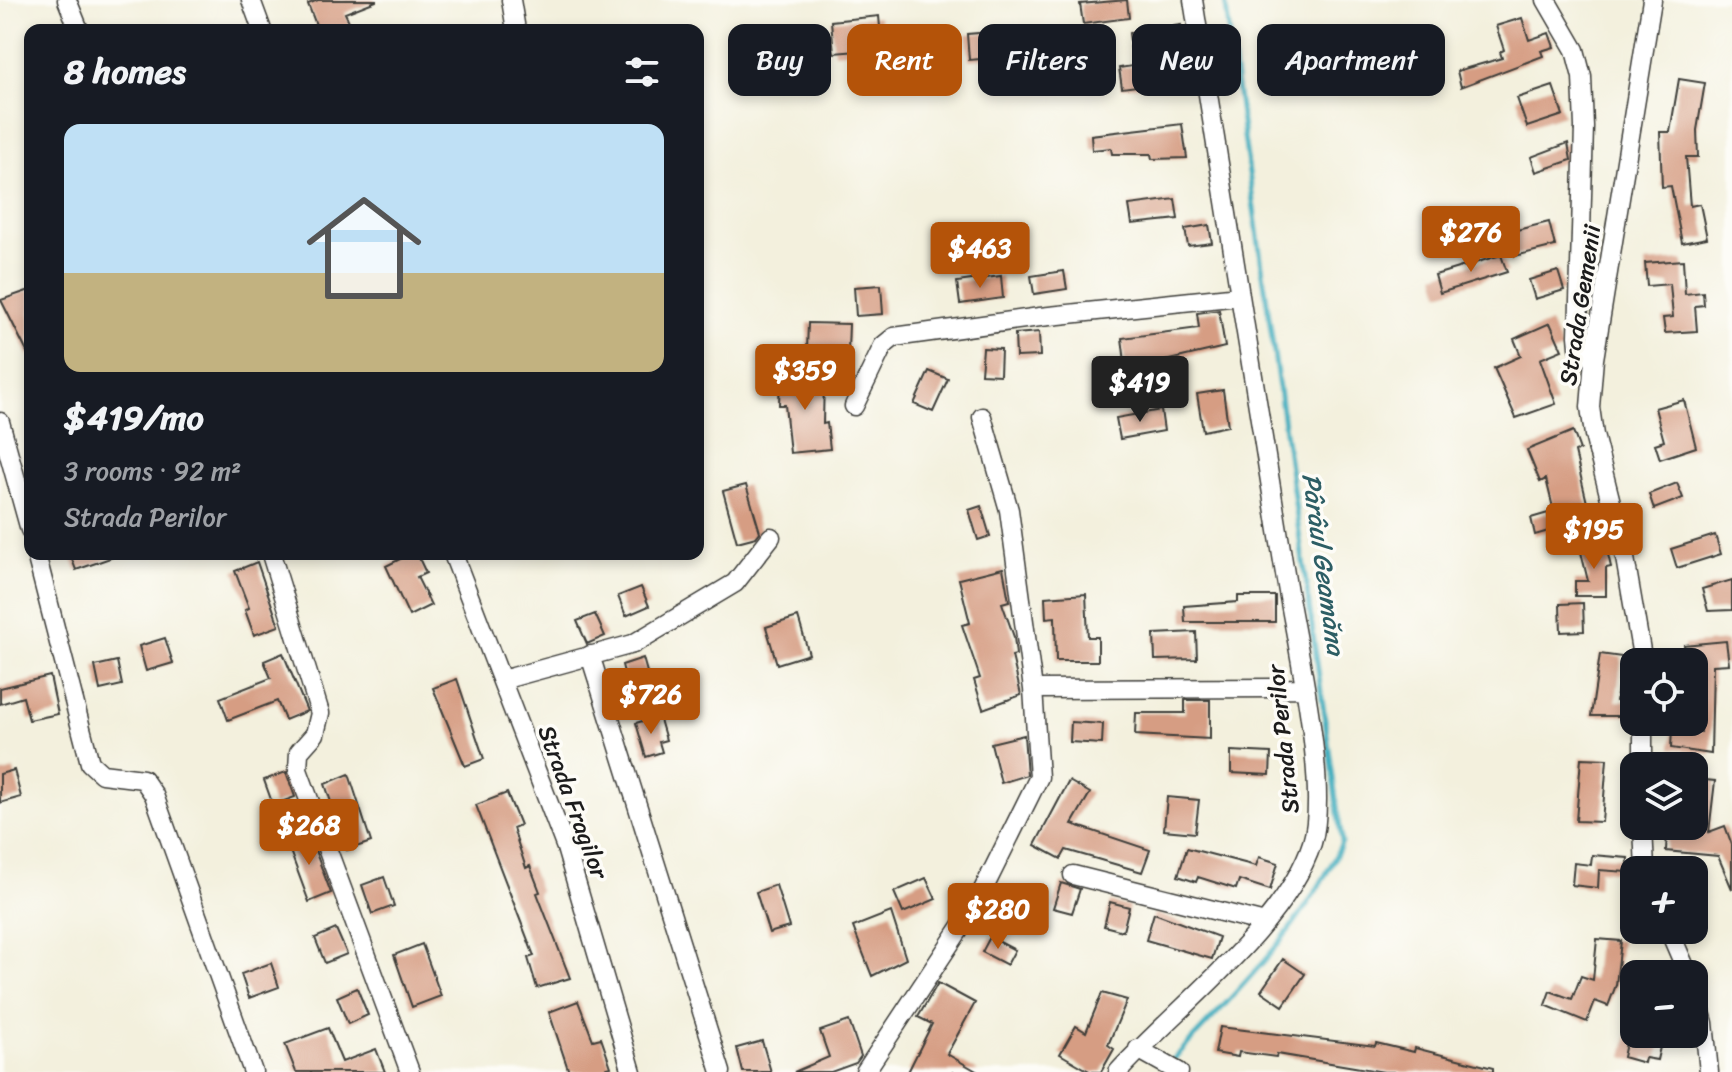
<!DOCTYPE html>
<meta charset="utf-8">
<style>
:root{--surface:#171b24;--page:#20242c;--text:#f1f3f6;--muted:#9ea1a6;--accent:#b45309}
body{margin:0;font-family:Sriracha,sans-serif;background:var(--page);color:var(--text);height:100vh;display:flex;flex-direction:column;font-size:30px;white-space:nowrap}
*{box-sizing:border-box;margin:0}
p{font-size:26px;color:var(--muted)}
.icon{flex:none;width:44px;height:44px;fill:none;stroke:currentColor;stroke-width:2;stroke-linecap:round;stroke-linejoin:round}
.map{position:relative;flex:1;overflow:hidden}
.drawer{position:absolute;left:24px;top:24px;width:680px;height:536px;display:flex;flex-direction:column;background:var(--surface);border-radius:16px;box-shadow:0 4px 12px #0003}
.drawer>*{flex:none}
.hud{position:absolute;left:728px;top:24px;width:760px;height:72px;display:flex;gap:16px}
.tools{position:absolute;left:1620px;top:648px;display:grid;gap:16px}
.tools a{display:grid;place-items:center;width:88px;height:88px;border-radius:16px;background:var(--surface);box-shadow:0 4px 12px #0003;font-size:40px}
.price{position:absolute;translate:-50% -68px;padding:0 18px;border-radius:8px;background:var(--accent);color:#fff;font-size:26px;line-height:52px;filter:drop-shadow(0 2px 4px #0008)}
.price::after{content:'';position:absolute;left:50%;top:48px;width:24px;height:18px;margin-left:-12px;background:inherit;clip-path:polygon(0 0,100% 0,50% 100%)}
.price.selected{background:#222;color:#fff}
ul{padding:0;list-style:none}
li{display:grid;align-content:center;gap:16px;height:424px;padding:0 40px}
li span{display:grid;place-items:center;height:248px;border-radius:16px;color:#555}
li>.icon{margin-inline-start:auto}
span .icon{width:144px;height:144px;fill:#fffc;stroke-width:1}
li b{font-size:34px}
h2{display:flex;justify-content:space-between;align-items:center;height:96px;padding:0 40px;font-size:34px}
.chip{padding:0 28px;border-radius:16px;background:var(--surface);box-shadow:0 4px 12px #0003;font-size:28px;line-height:72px}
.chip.selected{background:var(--accent);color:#fff}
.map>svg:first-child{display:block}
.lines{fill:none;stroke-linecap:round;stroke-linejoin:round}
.stream{stroke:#42afbf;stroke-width:5}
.building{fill:#d69d83}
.minor-casing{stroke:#3c3c39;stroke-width:21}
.minor{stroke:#fff;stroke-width:18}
.labels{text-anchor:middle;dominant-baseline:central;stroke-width:7;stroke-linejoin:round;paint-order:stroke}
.street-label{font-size:24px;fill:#1c1c1c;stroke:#fdfcf7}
.water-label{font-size:26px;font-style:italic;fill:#2d5e65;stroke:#fdfcf7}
</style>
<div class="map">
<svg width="1732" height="1072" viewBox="0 0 1732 1072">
<rect width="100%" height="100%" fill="#fdfcf7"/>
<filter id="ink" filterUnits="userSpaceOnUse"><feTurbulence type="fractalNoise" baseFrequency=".0125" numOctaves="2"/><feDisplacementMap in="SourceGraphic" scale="16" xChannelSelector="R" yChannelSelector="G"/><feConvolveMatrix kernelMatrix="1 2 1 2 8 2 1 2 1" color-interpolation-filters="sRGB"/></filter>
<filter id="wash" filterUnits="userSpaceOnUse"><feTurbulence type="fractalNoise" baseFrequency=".006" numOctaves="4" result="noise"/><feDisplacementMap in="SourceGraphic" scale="32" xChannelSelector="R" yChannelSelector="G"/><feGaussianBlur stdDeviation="1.8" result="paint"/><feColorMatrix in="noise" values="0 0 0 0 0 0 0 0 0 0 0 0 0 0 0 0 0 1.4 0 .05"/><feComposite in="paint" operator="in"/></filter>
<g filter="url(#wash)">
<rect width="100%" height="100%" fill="#f3f0dd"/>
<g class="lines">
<path class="stream" d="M1171,1062C1233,995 1305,927 1342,842L1225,0"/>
</g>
<g id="blocks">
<path class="building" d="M318,0H376V1L345,13L353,30H318L308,4Z
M1127,0L1129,18L1083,24L1080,4Z
M879,16L882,49L834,53L831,21Z
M1522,18L1529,40L1549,33L1554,47L1541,51L1543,56L1461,87L1457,71L1502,58L1500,52L1504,50L1496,26Z
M1181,25L1184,46L1148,51L1153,84L1122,88L1119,68L1133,66L1129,33Z
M1004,31L1006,57L969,60L967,34Z
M1679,79L1705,83L1697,130L1698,157H1686L1690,206L1700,204L1707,238L1682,243L1671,186L1662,187L1660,132H1670Z
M1553,86L1563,115L1527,127L1517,98Z
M1182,124L1187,158L1152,159L1151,154H1112L1111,148L1092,150L1091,135Z
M1568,143L1571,160L1536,172L1531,157Z
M1175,199L1178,219L1132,224L1129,205Z
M1549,222L1555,246L1515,256L1509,232Z
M1209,225L1212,243L1188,246L1185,229Z
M1501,255L1507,272L1440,293L1435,275Z
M1683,260L1685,294L1703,292L1704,305L1695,306L1697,331L1665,333L1663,318L1673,317L1670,284L1647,286L1645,263Z
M1064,271L1067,289L1034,294L1031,276Z
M1558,271L1564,290L1535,299L1529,280Z
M1001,276L1003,298L960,304L957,282Z
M881,285L883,314L856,316L854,287Z
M30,290V358L1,300Z
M1219,310L1225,347L1126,370L1122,338L1199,328L1197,313Z
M808,323L849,324L848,351L807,350Z
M1550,323L1562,350L1540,359L1556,404L1516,418L1494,368L1521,356L1514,339Z
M1039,332L1040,356L1016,357L1015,334Z
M983,348L1001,349L1000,375L981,374Z
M929,371L948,379L933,412L914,404Z
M780,375L824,376L823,424L827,423L830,449L790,453L785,405H779Z
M1223,390L1228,426L1203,431L1197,394Z
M1684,400L1696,447L1660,459L1655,444L1664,441L1655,408Z
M1161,410L1164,431L1120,439L1116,418Z
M1573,431L1580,450L1575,452L1588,507L1555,516L1546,479L1540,482L1527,450Z
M1677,483L1683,498L1654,509L1649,494Z
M746,485L760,532L756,537L737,542L723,491Z
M981,506L990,536L978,540L969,510Z
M1548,513L1552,530L1535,535L1531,518Z
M1715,535L1721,554L1677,568L1671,549Z
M1605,542L1611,567L1606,568V596H1575V581H1588L1580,548Z
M70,554H115L116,556L76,570Z
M410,554H417L426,573L417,577L431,605L409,616L386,566Z
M257,562L279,626L254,635L245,610L249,608L235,571Z
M1003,568L1009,601L1002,603L1014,637L1016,655L1012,656L1021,695L983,709L974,680L980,678L962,625L970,623L959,579Z
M1732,580V610L1708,611L1702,589Z
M641,587L649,606L626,616L618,596Z
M1086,594L1088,637H1098V661H1056L1055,617L1046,618L1045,597Z
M1238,596H1275V622H1185L1184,606L1238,602Z
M1583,603L1584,631L1561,632L1560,604Z
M595,614L605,636L587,644L577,621Z
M798,617L809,654L777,664L766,627Z
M1196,632L1197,659L1155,660L1154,634Z
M165,638L173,663L146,671L139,646Z
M1726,641L1729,664L1713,665L1711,754L1671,748L1672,729L1701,732L1700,703L1694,704V662H1685L1684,645Z
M283,653L307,711L285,720L277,701L228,720L220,698L271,678L264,661Z
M1600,654L1622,657L1616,701H1630L1629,716H1591Z
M643,658L652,690L630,696L622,665Z
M117,661L122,685L100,690L95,666Z
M50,676L58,714L29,720L23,697L0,704V688Z
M457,679L484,759L465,766L433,688Z
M1185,700H1210V739L1135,735L1136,713H1185Z
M659,716L666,740L659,742L662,752L646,757L636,723Z
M1071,722L1103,724L1102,744L1070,742Z
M1024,735L1027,775L1001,783L991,743Z
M1231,751L1271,753L1270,775L1231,773Z
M1581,758L1607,759L1602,822L1576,821Z
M14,770L21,797L0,803V774Z
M286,772L295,797L273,805L264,780Z
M349,774L371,842L347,850L325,784Z
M1694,779L1715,781L1709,832L1725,826L1732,845V889L1718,856L1666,851L1667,832H1694Z
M1069,781L1090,793L1072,824L1150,850L1142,872L1066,850L1061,859L1035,845Z
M507,793L520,825L513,828L526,868L530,866L540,892L537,893L570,978L537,988L528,958L534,956L476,805Z
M1167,797L1199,800L1195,833L1164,830Z
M308,832L331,893L309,902L286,840Z
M1187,848L1256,866L1259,857L1278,863L1270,890L1239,880L1236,889L1198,877L1196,882L1178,876Z
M1592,855L1628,858L1627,872L1599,870L1598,888L1572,885L1574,863L1591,865Z
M384,877L394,906L372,914L362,885Z
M926,878L936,899L903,913L894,892Z
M1061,883L1080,889L1072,913L1053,908Z
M776,885L789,927L769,933L756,892Z
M1110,902L1129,907L1123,931L1104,926Z
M891,912L906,959L872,976L853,927Z
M1154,913L1219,937L1212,959L1146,940Z
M336,929L347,954L325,963L315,938Z
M990,937L1015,950L1007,965L982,952Z
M1597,939L1621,941L1616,985L1608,1006L1595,1001L1587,1022L1545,1005L1550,991L1572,999L1581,976L1593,980Z
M422,944L441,996L412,1007L394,955Z
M1283,959L1305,974L1283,1006L1261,991Z
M271,963L279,987L249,998L241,974Z
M938,983L975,1003L947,1054L978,1072H908L932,1024L918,1017Z
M357,988L368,1015L348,1024L337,997Z
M1102,993L1127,1000L1108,1045L1114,1049L1101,1072H1091L1060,1054L1076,1026L1086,1032Z
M578,1001L593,1040L601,1038L611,1067L595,1072H569L549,1012Z
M849,1021L861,1056L856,1063L831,1072H794L829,1057L820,1031Z
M1220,1027L1375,1046L1376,1043L1414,1052L1415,1048L1493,1068V1072H1384L1277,1054L1276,1057L1239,1052L1238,1057L1215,1053Z
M328,1028L342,1062L376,1049L385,1072H296L285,1044Z
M1628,1034H1663L1657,1060L1645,1058L1644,1063L1623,1057Z
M762,1041L771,1072H743L737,1048Z"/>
</g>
</g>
<g filter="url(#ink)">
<use href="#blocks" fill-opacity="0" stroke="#3c3c39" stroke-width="2"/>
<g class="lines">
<defs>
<path id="minor" d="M67,0L79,30
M251,0L262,30
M511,0L516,30
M1546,0L1575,50L1582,77L1584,127L1578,336L1579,347L1594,359
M854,406L883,346L894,337L1040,317L1239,296
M0,422L30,530
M36,554L90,763L102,774L143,779L154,795L253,1072
M271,554L320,713L315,734L299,752L298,770L410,1072
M453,554L566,848L632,1072
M590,655L721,1072
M1643,662L1625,558L1594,435L1590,407L1594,359L1652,0
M502,680L633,644L735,583L771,537
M1033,689L1304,688
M1643,722V766
M1643,826L1645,870
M1073,875L1265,923
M1669,930L1688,974
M1694,987L1704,1023L1709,1072
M1138,1049L1179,1072
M865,1072L975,906L1039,777L1033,689L1009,510L982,417
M1118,1072C1177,1007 1285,927 1312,843C1330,786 1295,638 1285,574C1254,383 1223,191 1193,0"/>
</defs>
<use href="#minor" class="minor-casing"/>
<use href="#minor" class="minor"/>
</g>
</g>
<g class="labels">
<g class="street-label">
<text transform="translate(1580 305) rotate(-81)">Strada Gemenii</text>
<text transform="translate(1283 739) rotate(-96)">Strada Perilor</text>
<text transform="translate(573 802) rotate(70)">Strada Fragilor</text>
</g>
<g class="water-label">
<text transform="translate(1324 564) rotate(82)">Pârâul Geamăna</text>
</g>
</g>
</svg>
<div class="tools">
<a><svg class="icon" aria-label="locate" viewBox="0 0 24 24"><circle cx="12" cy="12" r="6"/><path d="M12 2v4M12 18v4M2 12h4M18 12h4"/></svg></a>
<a><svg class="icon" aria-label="layers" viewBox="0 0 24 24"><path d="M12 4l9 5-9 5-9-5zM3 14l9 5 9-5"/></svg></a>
<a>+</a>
<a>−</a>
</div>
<b class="price" style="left:1471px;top:274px">$276</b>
<b class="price" style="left:980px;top:290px">$463</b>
<b class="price" style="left:805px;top:412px">$359</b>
<b class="price selected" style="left:1140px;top:424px">$419</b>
<b class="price" style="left:1594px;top:571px">$195</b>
<b class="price" style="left:651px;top:736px">$726</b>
<b class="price" style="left:309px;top:867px">$268</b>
<b class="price" style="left:998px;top:951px">$280</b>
<div class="hud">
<a class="chip">Buy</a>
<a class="chip selected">Rent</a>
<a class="chip">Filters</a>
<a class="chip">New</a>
<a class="chip">Apartment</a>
</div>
<section class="drawer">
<h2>8 homes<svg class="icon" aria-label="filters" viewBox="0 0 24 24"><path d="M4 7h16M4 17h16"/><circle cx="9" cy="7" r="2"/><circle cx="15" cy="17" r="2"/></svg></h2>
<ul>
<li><span style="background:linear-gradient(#bfe0f5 60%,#c2b280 0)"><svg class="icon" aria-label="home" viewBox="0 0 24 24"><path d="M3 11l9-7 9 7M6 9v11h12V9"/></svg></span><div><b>$419/mo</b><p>3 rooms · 92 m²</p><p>Strada Perilor</p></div></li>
</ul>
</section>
</div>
